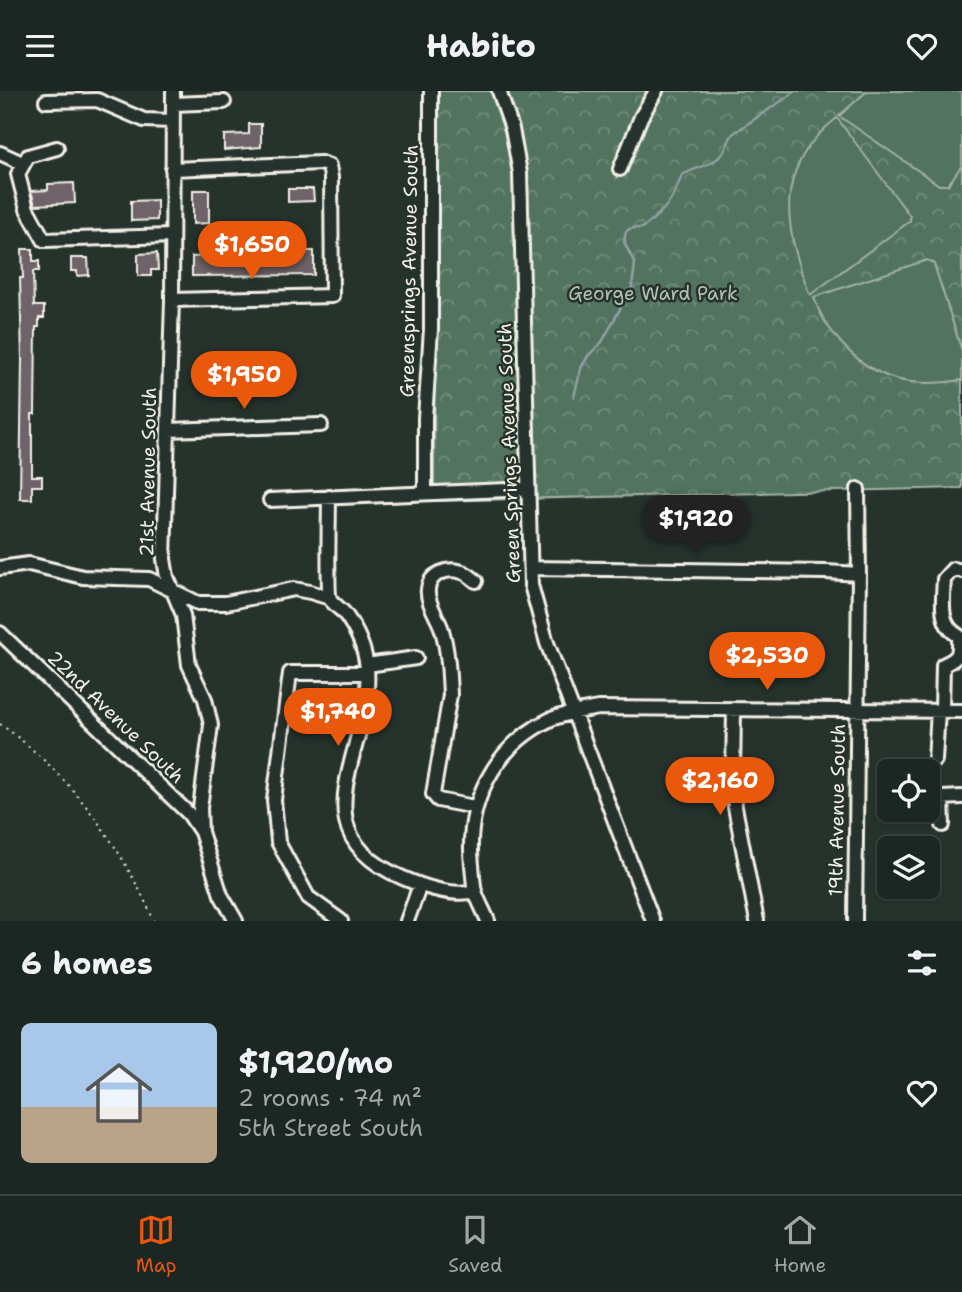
<!DOCTYPE html>
<meta charset="utf-8">
<style>
:root{--surface:#1c2622;--page:#252e2a;--text:#f1f3f6;--muted:#a0a5a5;--line:#3a4340;--accent:#ea580c}
body{margin:0;font-family:"Shantell Sans",sans-serif;background:var(--page);color:var(--text);height:100vh;display:flex;flex-direction:column;font-size:26px;white-space:nowrap}
*{box-sizing:border-box;margin:0}
p{font-size:23px;color:var(--muted)}
.icon{flex:none;width:38px;height:38px;fill:none;stroke:currentColor;stroke-width:2;stroke-linecap:round;stroke-linejoin:round}
.map{position:relative;height:830px;overflow:hidden}
.drawer{display:flex;flex-direction:column;background:var(--surface);flex:1}
.drawer>*{flex:none}
.tools{position:absolute;left:877px;top:668px;display:grid;gap:14px}
.tools a{display:grid;place-items:center;width:63px;height:63px;border-radius:10px;background:var(--surface);box-shadow:0 2px 5px #0004,0 0 0 2px var(--line);font-size:35px}
.price{position:absolute;translate:-50% -60px;padding:0 16px;border-radius:24px;background:var(--accent);color:#fff;font-size:23px;line-height:46px;filter:drop-shadow(0 2px 4px #0008)}
.price::after{content:'';position:absolute;left:50%;top:42px;width:21px;height:16px;margin-left:-10px;background:inherit;clip-path:polygon(0 0,100% 0,50% 100%)}
.price.active{background:#222;color:#fff}
ul{padding:0;list-style:none}
li{display:flex;align-items:center;gap:21px;height:175px;padding:0 21px}
li+li{border-top:2px solid var(--line)}
li span{display:grid;place-items:center;flex:none;width:196px;height:140px;border-radius:10px;color:#555}
li>.icon{margin-inline-start:auto}
span .icon{width:84px;height:84px;fill:#fffc;stroke-width:1}
li b{font-size:30px}
h2{display:flex;justify-content:space-between;align-items:center;height:84px;padding:0 21px;font-size:30px}
header{display:flex;justify-content:space-between;align-items:center;height:91px;padding:0 21px;background:var(--surface);font-size:32px;font-weight:700}
.menu{display:flex;justify-content:space-around;align-items:center;height:98px;border-top:2px solid var(--line);background:var(--surface);font-size:19px;color:var(--muted)}
.menu a{display:grid;justify-items:center;gap:4px}
.menu .active{color:var(--accent)}
.map>svg:first-child{display:block}
.park{fill:url(#park-crowns);stroke:#a2b2a3;stroke-width:2}
.garden{fill:#51735e;stroke:#a2b2a3;stroke-width:2}
.lines{fill:none;stroke-linecap:round;stroke-linejoin:round}
.stream{stroke:#92a1a4;stroke-width:2.5}
.building{fill:#6e6368;stroke:#f4f1e8;stroke-width:2}
.minor-casing{stroke:#f4f1e8;stroke-width:18}
.path{stroke:#f4f1e8;stroke-width:2;stroke-dasharray:2 5;stroke-linecap:butt}
.minor{stroke:#26332d;stroke-width:12}
.labels{text-anchor:middle;dominant-baseline:central;stroke-width:5;stroke-linejoin:round;paint-order:stroke}
.street-label{font-size:19px;fill:#f4f1e8;stroke:#26332d}
.park-label{font-size:19px;fill:#b3bfb1;stroke:#26332d}
</style>
<header><svg class="icon" aria-label="menu" viewBox="0 0 24 24"><path d="M4 6h16M4 12h16M4 18h16"/></svg>Habito<svg class="icon" aria-label="heart" viewBox="0 0 24 24"><path d="M12 20l-8-8c-3-5 5-10 8-4 3-6 11-1 8 4z"/></svg></header>
<div class="map">
<svg width="962" height="830" viewBox="0 0 962 830">
<defs>
<pattern id="park-crowns" width="20" height="18" patternUnits="userSpaceOnUse" patternTransform="scale(1.75)"><rect width="20" height="18" fill="#51735e"/><path d="M2 6a3 3 0 1 1 6 0M12 15a3 3 0 1 1 6 0" fill="none" stroke="#738e7d"/></pattern>
</defs>
<rect width="100%" height="100%" fill="#26332d"/>
<filter id="ink" filterUnits="userSpaceOnUse"><feTurbulence type="fractalNoise" baseFrequency=".0143" numOctaves="2"/><feDisplacementMap in="SourceGraphic" scale="14" xChannelSelector="R" yChannelSelector="G"/><feConvolveMatrix kernelMatrix="1 2 1 2 8 2 1 2 1" color-interpolation-filters="sRGB"/></filter>
<g filter="url(#ink)">
<path class="park" d="M436,0H962V397L434,410Z"/>
<path class="garden" d="M867,0H962V74L948,94H939L839,25Z
M837,27L910,125V130L810,204C784,136 772,77 837,27Z
M927,169L934,173L962,260V289C912,297 877,291 842,253C829,238 820,225 814,206Z"/>
<g class="lines">
<path class="stream" d="M574,306L581,277L588,265L602,251L632,196L635,173L624,151L626,140C633,135 635,138 642,137C644,136 650,131 651,130C670,114 673,107 682,84C694,77 714,74 723,62C728,55 728,48 734,42L796,0"/>
</g>
<path class="building" d="M249,33H261V56L224,59V44L249,43Z
M74,92L75,112L35,114L31,100L48,99V93Z
M288,98H313L314,110L288,111Z
M193,99H209V132L193,133Z
M157,109V129L131,130V110Z
M22,158H33V170H39V180H33L34,215H44V227H39V236H36L35,323H32V385H42V395H32V408H20L22,269L20,187H23Z
M294,160H314V184L192,185V166L210,165V173L256,172V164L268,163V171H294Z
M157,162L158,179H151V185H138V163Z
M71,167H88L89,184L77,185V180H71Z"/>
<g class="lines">
<defs>
<path id="minor" d="M173,0L172,209L164,468L167,486L183,524L189,574L205,608L211,634L200,717L201,741L221,804L236,830
M499,0L512,38L520,82L531,494L547,552L653,830
M46,10L97,9L144,29L172,30
M173,13L224,11
M57,57L28,65L18,83L27,118L44,149L171,145
M0,62L22,72
M620,78L641,26L656,0
M172,209L332,205L331,86L329,75L321,72L172,78
M168,339L321,334
M425,402V327L431,238V0
M329,406C329,421 327,501 330,508C333,513 341,518 345,523C356,538 365,558 367,577C374,657 292,740 403,787C424,796 452,806 475,800
M270,409L528,398
M0,477L29,473L83,486L149,488L198,512H226L294,498L310,501L330,507
M531,477L826,481L859,483
M0,542L189,723L201,741
M367,574L416,567
M734,618L733,686L735,716L757,830
M942,619L943,574C961,566 959,563 959,545C938,534 943,509 944,488L953,478L962,480
M935,669L938,619
M474,716L438,709L433,703L450,604C449,582 448,560 442,539C438,526 426,511 428,498C430,482 448,476 462,481C467,482 472,487 476,490
M943,734L942,707L962,706
M341,830L308,806L278,751L274,709L290,582H367
M407,830L420,794
M488,830C484,820 478,810 475,800C473,792 473,782 472,774C465,713 494,655 551,628C566,622 583,620 598,617L962,620
M855,830L859,483L858,398"/>
</defs>
<use href="#minor" class="minor-casing"/>
<path class="path" d="M0,633C69,682 120,752 154,830"/>
<use href="#minor" class="minor"/>
</g>
</g>
<g class="labels">
<g class="street-label">
<text transform="translate(409 180) rotate(-89)">Greensprings Avenue South</text>
<text transform="translate(509 362) rotate(-92)">Green Springs Avenue South</text>
<text transform="translate(148 381) rotate(-89)">21st Avenue South</text>
<text transform="translate(116 626) rotate(44)">22nd Avenue South</text>
<text transform="translate(837 719) rotate(-89)">19th Avenue South</text>
</g>
<g class="park-label">
<text x="653" y="202">George Ward Park</text>
</g>
</g>
</svg>
<div class="tools">
<a><svg class="icon" aria-label="locate" viewBox="0 0 24 24"><circle cx="12" cy="12" r="6"/><path d="M12 2v4M12 18v4M2 12h4M18 12h4"/></svg></a>
<a><svg class="icon" aria-label="layers" viewBox="0 0 24 24"><path d="M12 4l9 5-9 5-9-5zM3 14l9 5 9-5"/></svg></a>
</div>
<b class="price" style="left:252px;top:190px">$1,650</b>
<b class="price" style="left:244px;top:320px">$1,950</b>
<b class="price active" style="left:696px;top:464px">$1,920</b>
<b class="price" style="left:767px;top:601px">$2,530</b>
<b class="price" style="left:338px;top:657px">$1,740</b>
<b class="price" style="left:720px;top:726px">$2,160</b>
</div>
<section class="drawer">
<h2>6 homes<svg class="icon" aria-label="filters" viewBox="0 0 24 24"><path d="M4 7h16M4 17h16"/><circle cx="9" cy="7" r="2"/><circle cx="15" cy="17" r="2"/></svg></h2>
<ul>
<li><span style="background:linear-gradient(#a9c7e8 60%,#b9a48a 0)"><svg class="icon" aria-label="home" viewBox="0 0 24 24"><path d="M3 11l9-7 9 7M6 9v11h12V9"/></svg></span><div><b>$1,920/mo</b><p>2 rooms · 74 m²</p><p>5th Street South</p></div><svg class="icon" aria-label="heart" viewBox="0 0 24 24"><path d="M12 20l-8-8c-3-5 5-10 8-4 3-6 11-1 8 4z"/></svg></li>
</ul>
</section>
<nav class="menu">
<a class="active"><svg class="icon" aria-label="map" viewBox="0 0 24 24"><path d="M3 6l6-2 6 2 6-2v14l-6 2-6-2-6 2zM9 4v14M15 6v14"/></svg>Map</a>
<a><svg class="icon" aria-label="saved" viewBox="0 0 24 24"><path d="M7 4h10v16l-5-4-5 4z"/></svg>Saved</a>
<a><svg class="icon" aria-label="home" viewBox="0 0 24 24"><path d="M3 11l9-7 9 7M6 9v11h12V9"/></svg>Home</a>
</nav>
